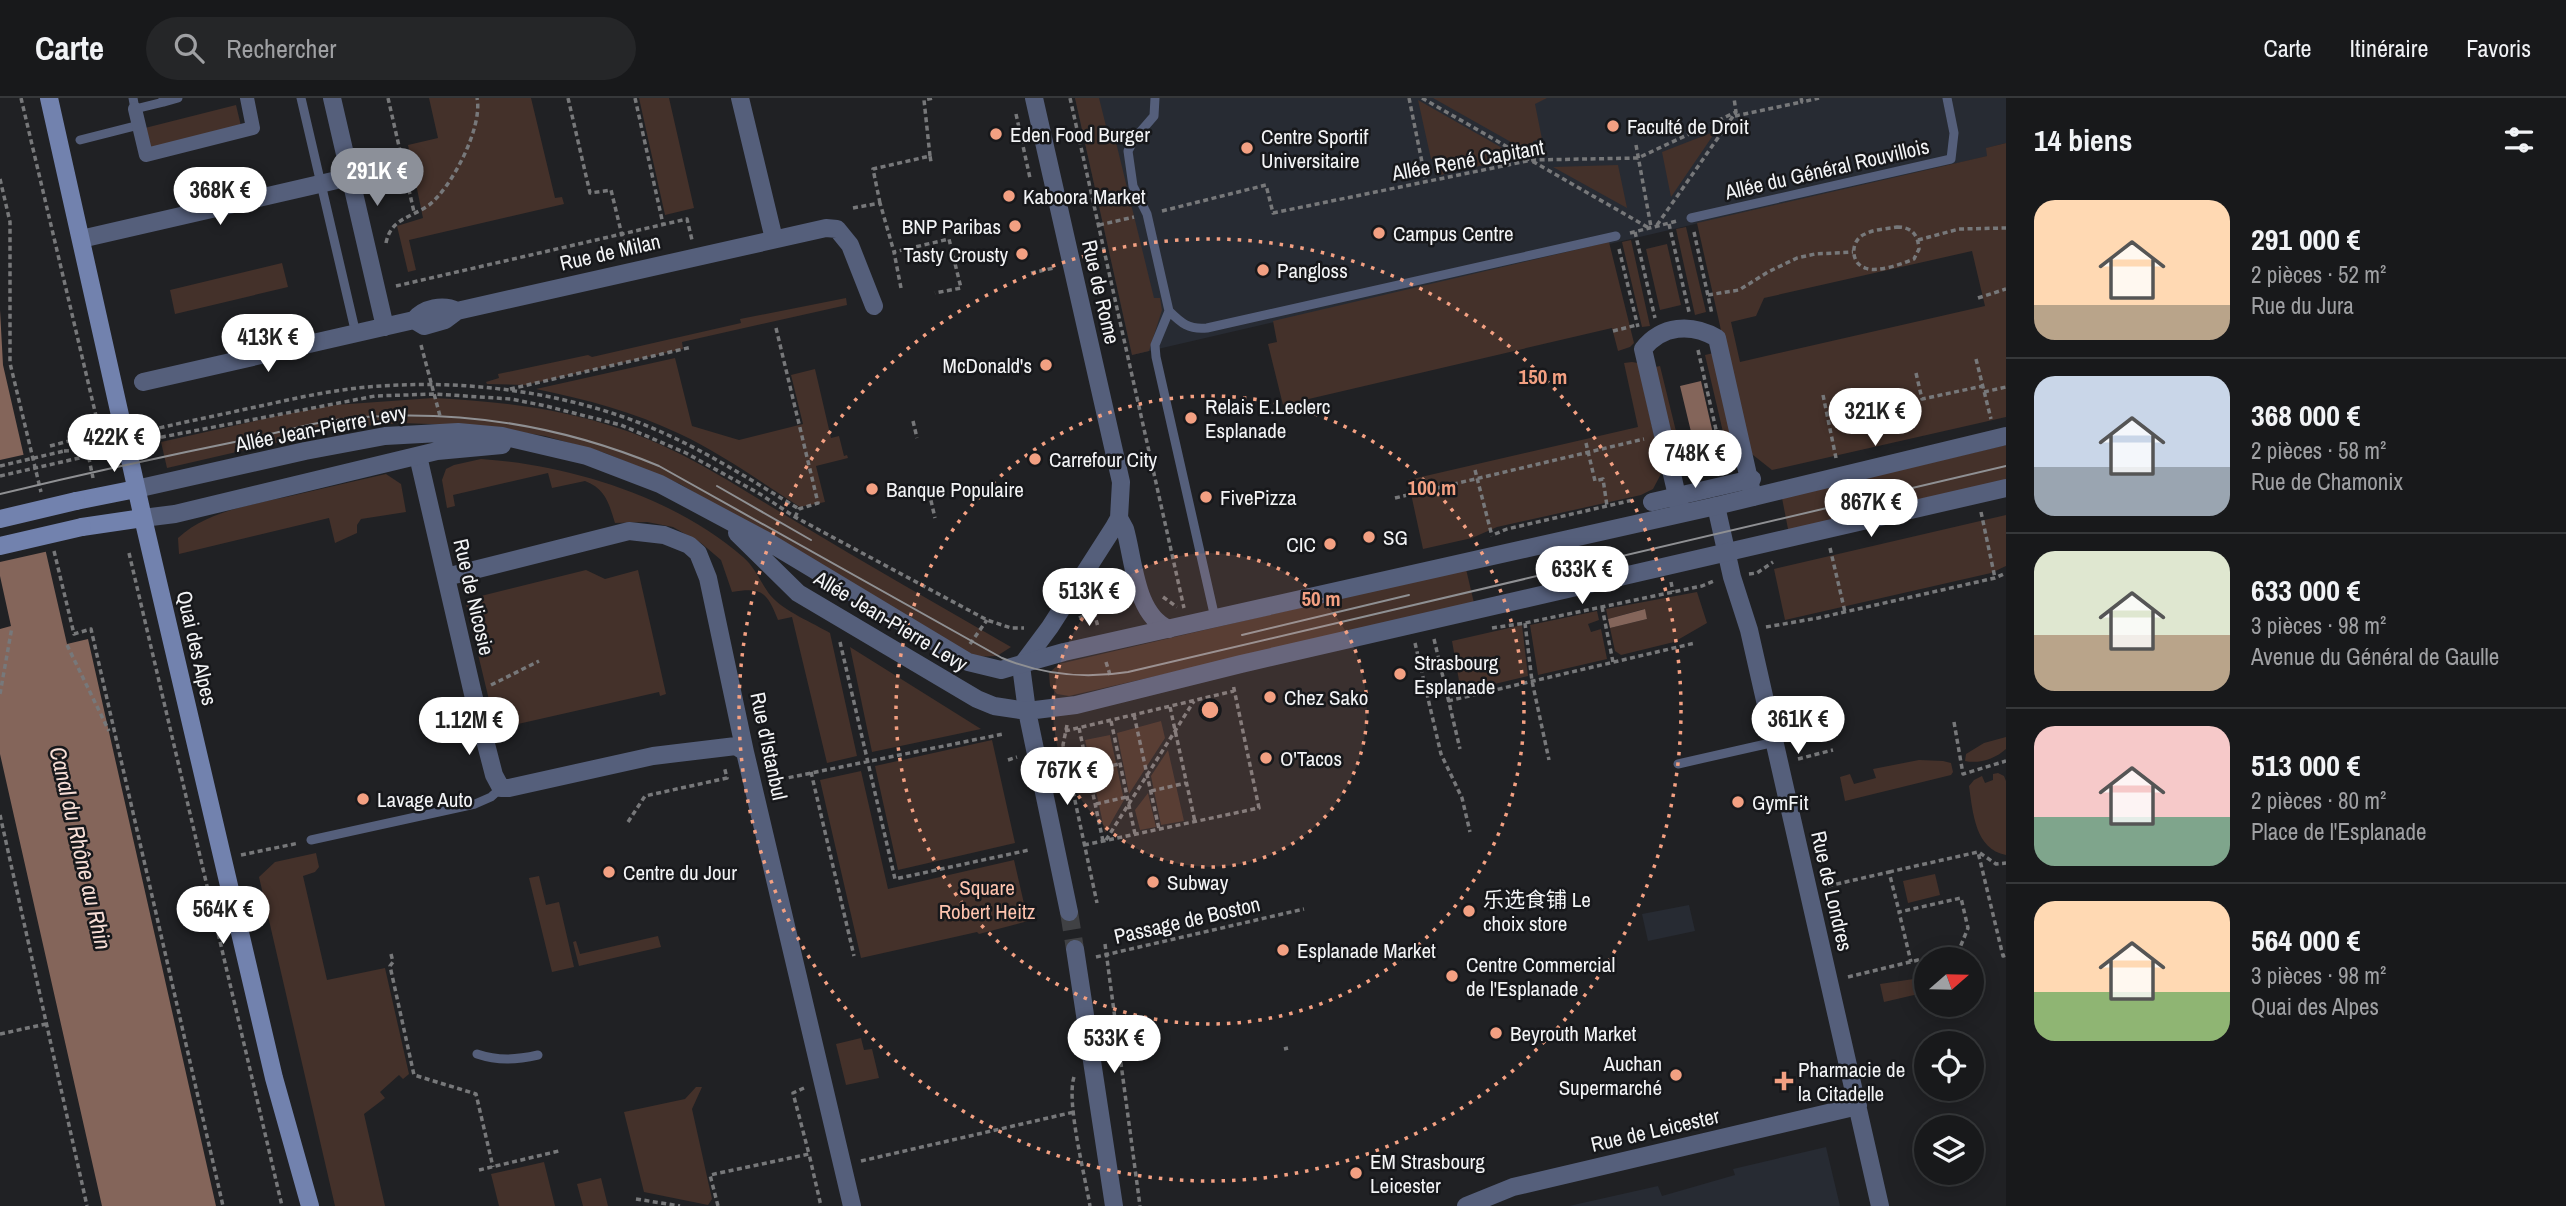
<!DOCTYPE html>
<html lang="fr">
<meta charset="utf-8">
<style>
:root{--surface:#18191b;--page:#252628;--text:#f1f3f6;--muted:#9fa0a3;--line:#36383a;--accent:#8c9099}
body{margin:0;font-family:"Archivo Narrow","Noto Sans SC",sans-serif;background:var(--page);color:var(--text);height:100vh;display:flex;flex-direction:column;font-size:26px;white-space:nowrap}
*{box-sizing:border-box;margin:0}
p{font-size:23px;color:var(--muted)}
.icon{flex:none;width:38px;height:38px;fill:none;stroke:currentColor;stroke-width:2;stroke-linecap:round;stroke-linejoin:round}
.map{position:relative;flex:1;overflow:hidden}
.sheet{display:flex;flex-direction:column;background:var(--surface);width:560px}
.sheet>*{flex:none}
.needle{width:46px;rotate:70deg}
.controls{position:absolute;left:1914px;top:849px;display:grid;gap:14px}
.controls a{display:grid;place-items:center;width:70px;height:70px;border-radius:50%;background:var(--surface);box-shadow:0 4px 18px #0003,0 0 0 2px var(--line);font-size:35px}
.price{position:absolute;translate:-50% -60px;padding:0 16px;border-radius:24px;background:#fff;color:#222;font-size:23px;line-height:46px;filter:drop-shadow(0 2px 4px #0008)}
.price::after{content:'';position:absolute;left:50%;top:42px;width:21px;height:16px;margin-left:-10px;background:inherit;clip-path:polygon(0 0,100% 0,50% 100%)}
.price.current{background:var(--accent);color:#fff}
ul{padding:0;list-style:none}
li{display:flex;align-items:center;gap:21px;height:175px;padding:0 28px}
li+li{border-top:2px solid var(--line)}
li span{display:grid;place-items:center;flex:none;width:196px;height:140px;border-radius:21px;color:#555}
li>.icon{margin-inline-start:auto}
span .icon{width:84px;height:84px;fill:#fffc;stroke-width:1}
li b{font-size:30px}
h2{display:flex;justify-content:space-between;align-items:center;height:84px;padding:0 28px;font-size:30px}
header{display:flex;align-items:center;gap:42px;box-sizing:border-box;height:98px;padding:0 35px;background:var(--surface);border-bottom:2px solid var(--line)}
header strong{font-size:33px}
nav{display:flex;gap:38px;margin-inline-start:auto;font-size:24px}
.search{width:490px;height:63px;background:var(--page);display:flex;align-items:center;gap:18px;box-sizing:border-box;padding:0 24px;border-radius:38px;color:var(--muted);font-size:26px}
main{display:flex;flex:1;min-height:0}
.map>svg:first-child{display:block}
.built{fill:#272b33}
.green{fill:#44312a;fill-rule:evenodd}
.water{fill:#84655a}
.pier{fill:#202124}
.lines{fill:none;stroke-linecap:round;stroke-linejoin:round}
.tertiary-tunnel{stroke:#404144;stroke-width:18;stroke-dasharray:18 9;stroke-linecap:butt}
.path{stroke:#77787a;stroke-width:3.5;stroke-dasharray:5 3.5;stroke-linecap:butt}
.service{stroke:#555f7b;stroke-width:9}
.pedestrian{stroke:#555f7b;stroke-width:14}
.minor{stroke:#555f7b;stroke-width:18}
.tertiary{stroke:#555f7b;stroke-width:18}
.secondary{stroke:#7282ae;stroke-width:18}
.tram{stroke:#8f9093;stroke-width:2}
.path-bridge{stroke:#77787a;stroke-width:3.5;stroke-dasharray:5 3.5;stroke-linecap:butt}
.secondary-bridge{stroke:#7282ae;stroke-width:18}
.ring{fill:none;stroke:#f3a082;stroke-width:3.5;stroke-dasharray:3.5 7}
.poi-dot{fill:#f3a082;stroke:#17181b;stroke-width:2.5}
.labels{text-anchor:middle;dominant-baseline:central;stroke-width:5;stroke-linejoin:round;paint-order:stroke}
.poi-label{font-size:21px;fill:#f3f4f6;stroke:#17181b;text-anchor:start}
.street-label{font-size:21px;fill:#f3f4f6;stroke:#17181b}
.park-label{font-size:21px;fill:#fec3ae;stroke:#17181b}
.water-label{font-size:23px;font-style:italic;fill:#f7ded6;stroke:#17181b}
.centre{fill:#f3a082;stroke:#17181b;stroke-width:3.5}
.ring-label{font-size:21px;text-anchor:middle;font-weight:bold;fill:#f3a082;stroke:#17181b;stroke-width:5;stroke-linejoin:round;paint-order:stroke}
</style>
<header>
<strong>Carte</strong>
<div class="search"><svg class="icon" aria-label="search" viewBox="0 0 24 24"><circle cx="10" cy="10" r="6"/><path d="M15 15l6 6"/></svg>Rechercher</div>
<nav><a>Carte</a><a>Itinéraire</a><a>Favoris</a></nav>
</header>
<main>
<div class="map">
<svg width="2006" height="1108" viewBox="0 0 2006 1108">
<rect width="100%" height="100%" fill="#202124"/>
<path class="built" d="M1075,0H2006V45L1987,50L1988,58L1132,257Z
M1689,807L1695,833L1648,843L1642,816Z
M1826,1049L1840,1108H1569L1658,1088L1662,1098L1735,1077L1733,1071Z"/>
<path class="green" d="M429,0H531L555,100L562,99L564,106L409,142L416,172L408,174L397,128L423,120L408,47L438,40Z
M639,0H669L694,110L665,117Z
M1075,0H1099L1107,32H1113L1154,200H1160L1162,212L1149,253L1132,257Z
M1433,0H1547L1535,6L1542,41L1533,43L1535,55L1532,56Z
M1418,2L1518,59L1441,77L1438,60L1431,61Z
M236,7L241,28L150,50L145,30Z
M1716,33L1671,99L1662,54Z
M2006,45V319L1772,372L1748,353L1697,125L1987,58L1986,50ZM1972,153L1985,208L1740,264L1731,224L1756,218L1764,200Z
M1618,67L1627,110L1553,69Z
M1686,129L1706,214L1695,217L1676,131Z
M1631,142L1650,228L1642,229L1622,144Z
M1609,144L1634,245L1630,249L1618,253L1612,230L1283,307L1268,246L1277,244L1273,223Z
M1667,146L1681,207L1660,212L1646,151Z
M282,165L288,189L175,216L170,192Z
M846,200L847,207L682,244L683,251L526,287L487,286L486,284L499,280L498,276L588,257L592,259L741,225L740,221Z
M1714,255L1739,361L1730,364L1705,257Z
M675,260L692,328L739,342L803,326L791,277L815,271L831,340L839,338L844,358L847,357L848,360L816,368L825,404L800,409C761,384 722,356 680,336C634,314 585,301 536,291Z
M1632,264L1638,265L1662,374L1653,391L1641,397L1497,429L1472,440L1423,451L1408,382L1638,329L1624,265Z
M1660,268L1686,374L1677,377L1651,270Z
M433,300C497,303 559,310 621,331C684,352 738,389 795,423C866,466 939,507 1011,549L997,558L973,559L680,386L605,355L545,338L484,328L401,325L340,330L167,370L161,344L281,317L335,307Z
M2006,347V385L1789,436L1782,400Z
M481,361C569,367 675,399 743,459C756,470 761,486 771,498C784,513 813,525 830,535L857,658L827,665L792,519L778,522C767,494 762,489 732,494L721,462L701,445L673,429L647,424L615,425C609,406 606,391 585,383L552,390L548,375L453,397L455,408L447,410L442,382L446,371L454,367Z
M386,376L401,386L406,414L361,421L357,427V435L335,445L329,420L179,456L178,440C208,412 256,406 295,397C325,390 355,383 386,376Z
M2006,417V468L1991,475L1785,522L1774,471Z
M1466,471L1474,505L1069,598L1057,596L1050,588L1049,575L1059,566Z
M586,472L605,481L638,472L666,596L660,598L659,594L496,631L465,502Z
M1697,494L1707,525L1674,544L1621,557L1615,553L1610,530L1647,521L1644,511L1608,521L1606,511Z
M1597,513L1599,522L1588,526L1591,534L1601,531L1607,561L1538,577L1530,527Z
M1522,527L1528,578L1461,594L1452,543Z
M850,549L981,631L872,654Z
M1161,623L1165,640L1129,696L1117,635Z
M1110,637L1124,702L1105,735L1085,642Z
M2006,639V651C1995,661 1979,666 1965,663L1966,656L1984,645Z
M992,642L1015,745L898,772L875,668Z
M1168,652L1184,723L1161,727L1151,678Z
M1919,662L1943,663L1951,665L1953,674L1951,677L1845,703L1840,679L1850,676L1854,686L1876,680L1873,671Z
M861,673L888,791L1014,762L1028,823L979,836L977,834L861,860L820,682Z
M1998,675L2004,678L2006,683V757C1975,751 1973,715 1969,688L1974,682L1982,678L1985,685L1993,682V676Z
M1148,695L1156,729L1140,732L1135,712Z
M316,755L319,769L315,774L303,778L327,882L385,870L409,976L403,981L399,977L380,994L385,1000L364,1016L385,1108H335L259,779L275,764Z
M1935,776L1940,797L1908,805L1903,783Z
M539,778L546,807L559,804L574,869L552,874L529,780Z
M658,838L661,849L579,868L573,844L576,843L580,856Z
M1927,879V894L1884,904L1880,886Z
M861,940L864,952L872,951L879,980L846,987L836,946Z
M696,989H702L692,1011L712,1101L708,1107L644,1094L624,1014L685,1001Z
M544,1064L555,1108H499L491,1076Z
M601,1080L608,1108H583L577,1086Z"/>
<path class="water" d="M0,212L3,267L67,546L88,541L216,1108H102L0,656V531L11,528L0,478Z
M1701,283L1719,362L1699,367L1680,288Z
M1645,511L1647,521L1610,530L1608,521Z"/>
<path class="pier" d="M27,356L49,453L0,464V362Z"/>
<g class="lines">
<path class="tertiary-tunnel" d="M1069,814L1075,851"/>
<path class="path" d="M21,0L101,339L88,350
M388,0L414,114
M568,0L590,95L611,92L627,158
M635,0L663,126
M1070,0L1184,510
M1409,0L1426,84
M1422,0L1649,130
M1801,0L1802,4L1819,0
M1016,16L1030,80
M1735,18L1802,4
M1636,47L1651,129
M930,58L924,2L934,0
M0,81L10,124V265L41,394
M880,105L873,71L930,58L931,64
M853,110L880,105L894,154
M1162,113L1266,87L1273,115L1532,62L1638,60L1736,14
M1669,126L1689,214
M1099,127L1134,119
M1657,127L1736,14L1734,0
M1897,129C1912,129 1918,137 1919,151L1914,161C1902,166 1877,175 1865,170C1850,165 1850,142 1865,136C1874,131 1887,131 1897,129Z
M1635,134L1655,220
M1694,134L1712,216
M1630,135L1677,123
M1918,142L1959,131L2006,130
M386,145C391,120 411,120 429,107C452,89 483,29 477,0
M1619,151L1638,229
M1031,175L1054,170
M396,188L687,121L692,142
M901,190L894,154L949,141L961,190L935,195
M1708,197L1739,192L1768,174L1797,160L1815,156L1853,154
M1978,200L2006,191
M776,230L818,405L799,411L795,419
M1613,233L1637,227
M421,247L440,318
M1698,252L1724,367
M1976,261L1991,321
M1916,275L1922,301L1983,288
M510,291L692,249
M1984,294L2006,289
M1823,297L1836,360
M913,323L917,340
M143,334C174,326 205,320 237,313C280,304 323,293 367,289C459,281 554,292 640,325C696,347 748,380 799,411
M144,339L157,340L375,298L435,296L511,301L546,308L621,327L686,355L760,396L795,419L987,522L1011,530H1024
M1586,345L1595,383L1603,381L1607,408
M50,348L84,339H108
M87,351L93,380
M64,353L86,352L106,345
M1475,372L1492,438
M929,394L935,420
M1395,400L1644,341
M1981,414L1995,480
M1495,436L1507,431L1633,402
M1830,450L1845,514
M54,453L74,536L91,531L223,1108
M129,455L282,1108
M1749,476L1757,475L1773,464
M1671,484L1673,494
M1163,499L1177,509
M1602,509L1613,564
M1094,514L1098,529
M1079,520L1123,500
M1525,525L1532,583L1549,662
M1766,529L1818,520L1995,480L2006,475
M1492,530L1525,525L1702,488L1714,483
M1434,541L1460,651
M840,544L895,781L1029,752
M1415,545L1441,656L1462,700L1470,734
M970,546L987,522
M67,547L109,633
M1106,564L1111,580
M491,587L539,563
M0,596L12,529
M1448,603L1695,545
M1170,609L1195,724
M1134,617L1159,731
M1111,623L1135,736
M1954,624L1963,676L2006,663
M1067,627L1063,647L1097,805
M1079,630L1103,743
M1065,633L1234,593
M1798,661L1833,652
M1008,662L1017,659
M1088,673L1119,666
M811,674L854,858
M772,683L1003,636
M1151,693L1186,685
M1096,706L1127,699
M0,717L87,1108
M628,724L645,698L727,680L724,668
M1106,742L1194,603
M1084,747L1259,710L1233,586
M1980,755L1996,766L2006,765
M241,757L299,745
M1889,774L1978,754L2003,858L2006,857
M1828,788L1889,774L1899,813
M1105,846L1140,1108
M391,856L393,864L390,868L414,977L476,996L493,1069
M1096,859L1304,811
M1848,879L1959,852L1968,830L1961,800L1899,814L1911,864
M0,936L46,926
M1284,951L1288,950
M1074,979C1066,1004 1085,1078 1090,1108
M804,990L793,995L809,1056
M861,1063L1074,1014
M479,1072L559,1053
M636,1101L680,1108
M718,1108L710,1077L809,1056L821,1108"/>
<path class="service" d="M133,0L135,11L164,4L163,0
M301,0L356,236
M1155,0L1154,18L1135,40L1128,53L1133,88L1147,116L1169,213L1155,247L1156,259L1215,520
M164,4L178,0
M80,42L139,27
M1691,120L1951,61L1954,35L1947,0
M1169,213C1181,225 1189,232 1207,230L1616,138
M1678,666L1775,644
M311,742L475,706L491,699L501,690
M477,956C498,963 516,962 538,957"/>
<path class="pedestrian" d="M135,11L146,57L253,30L247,0"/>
<path class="minor" d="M332,0L385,229
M740,0L774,141
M81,141L350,79
M457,213C443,206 424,210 414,222L424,228L445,222L457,213L826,130L837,131L850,147L874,208
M143,284L414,222
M418,358L473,596L494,677L501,690H509L653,658L736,648L745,654
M1652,404L1752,381
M1716,408L1732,479L1749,532L1880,1108
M1681,415L1643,251C1662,227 1691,225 1717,240L1753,399
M1119,420L1125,431C1134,462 1135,517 1169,531
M446,479L629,433L664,437L689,447L698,455L708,480L745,654L852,1108
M1027,613L1021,568L1050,529L1114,429L1119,420L1121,384L1034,0
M1466,1108L1513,1089L1858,1008"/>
<path class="tertiary" d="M136,391L305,353L385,338L458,334L502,338L587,358L660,386L765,442L968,564L1001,572L1064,554L1716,408L2006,338
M143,420L175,416L437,353L502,347
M737,435L798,495L977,601L994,608L1027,613L1076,607L1241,566L2006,390
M1027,613L1069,814
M1075,851L1114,1108"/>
<path class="secondary" d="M49,0L143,420L274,980L310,1108
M76,403L136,391
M82,429L143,420"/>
<path class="tram" d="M717,388L811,442
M0,396C83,376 165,358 249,341C286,333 325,321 363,319C464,312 565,329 659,368L1002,560C1043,577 1085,581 1128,574L2006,368
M1242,537L1409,497"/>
<path class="path-bridge" d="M0,368L64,353
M0,378L88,358"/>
<path class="secondary-bridge" d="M0,421L76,403
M0,448L82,429"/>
</g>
<circle cx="1210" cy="612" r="157" fill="#f3a082" fill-opacity=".12"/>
<g class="ring">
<circle cx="1210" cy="612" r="157"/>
<circle cx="1210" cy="612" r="314"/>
<circle cx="1210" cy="612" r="471"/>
</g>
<g class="poi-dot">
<circle cx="1613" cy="28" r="7"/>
<circle cx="996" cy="36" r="7"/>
<circle cx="1247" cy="50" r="7"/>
<circle cx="1009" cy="98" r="7"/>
<circle cx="1015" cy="128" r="7"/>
<circle cx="1379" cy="135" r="7"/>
<circle cx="1022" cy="156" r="7"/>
<circle cx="1263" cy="172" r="7"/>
<circle cx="1046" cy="267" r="7"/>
<circle cx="1191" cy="320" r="7"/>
<circle cx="1035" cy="361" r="7"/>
<circle cx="872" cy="391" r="7"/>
<circle cx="1206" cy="399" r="7"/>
<circle cx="1369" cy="439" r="7"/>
<circle cx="1330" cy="446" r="7"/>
<circle cx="1400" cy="576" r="7"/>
<circle cx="1270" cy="599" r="7"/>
<circle cx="1266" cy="660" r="7"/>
<circle cx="363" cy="701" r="7"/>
<circle cx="1738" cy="704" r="7"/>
<circle cx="609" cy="774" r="7"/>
<circle cx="1153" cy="784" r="7"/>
<circle cx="1469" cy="813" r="7"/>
<circle cx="1283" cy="852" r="7"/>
<circle cx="1452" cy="878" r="7"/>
<circle cx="1496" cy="935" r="7"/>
<circle cx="1676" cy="977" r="7"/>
<path d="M1780.5 972.5h7v7h7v7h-7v7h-7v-7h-7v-7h7z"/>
<circle cx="1356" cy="1075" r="7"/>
</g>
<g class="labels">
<g class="poi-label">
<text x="1627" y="28">Faculté de Droit</text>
<text x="1010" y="36">Eden Food Burger</text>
<text x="1261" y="38">Centre Sportif<tspan x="1261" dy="24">Universitaire</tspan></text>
<text x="1023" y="98">Kaboora Market</text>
<text x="1001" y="128" text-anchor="end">BNP Paribas</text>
<text x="1393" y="135">Campus Centre</text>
<text x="1008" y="156" text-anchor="end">Tasty Crousty</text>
<text x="1277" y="172">Pangloss</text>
<text x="1032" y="267" text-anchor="end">McDonald's</text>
<text x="1205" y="308">Relais E.Leclerc<tspan x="1205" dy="24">Esplanade</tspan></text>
<text x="1049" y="361">Carrefour City</text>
<text x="886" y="391">Banque Populaire</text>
<text x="1220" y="399">FivePizza</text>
<text x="1383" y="439">SG</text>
<text x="1316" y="446" text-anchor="end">CIC</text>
<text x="1414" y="564">Strasbourg<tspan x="1414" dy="24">Esplanade</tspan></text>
<text x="1284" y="599">Chez Sako</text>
<text x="1280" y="660">O'Tacos</text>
<text x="377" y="701">Lavage Auto</text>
<text x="1752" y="704">GymFit</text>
<text x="623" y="774">Centre du Jour</text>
<text x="1167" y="784">Subway</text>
<text x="1483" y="801">乐选食铺 Le<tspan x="1483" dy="24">choix store</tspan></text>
<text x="1297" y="852">Esplanade Market</text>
<text x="1466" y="866">Centre Commercial<tspan x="1466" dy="24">de l'Esplanade</tspan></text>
<text x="1510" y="935">Beyrouth Market</text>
<text x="1662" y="965" text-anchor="end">Auchan<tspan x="1662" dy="24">Supermarché</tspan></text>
<text x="1798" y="971">Pharmacie de<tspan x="1798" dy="24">la Citadelle</tspan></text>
<text x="1370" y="1063">EM Strasbourg<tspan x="1370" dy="24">Leicester</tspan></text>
</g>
<g class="street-label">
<text transform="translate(1468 62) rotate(-10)">Allée René Capitant</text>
<text transform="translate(1827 71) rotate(-13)">Allée du Général Rouvillois</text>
<text transform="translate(610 154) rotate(-13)">Rue de Milan</text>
<text transform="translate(1101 194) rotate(77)">Rue de Rome</text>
<text transform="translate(321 330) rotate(-11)">Allée Jean-Pierre Levy</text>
<text transform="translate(474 499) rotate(77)">Rue de Nicosie</text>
<text transform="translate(891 523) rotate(31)">Allée Jean-Pierre Levy</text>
<text transform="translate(197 550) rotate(77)">Quai des Alpes</text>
<text transform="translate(769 648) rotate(78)">Rue d'Istanbul</text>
<text transform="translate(1832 793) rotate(77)">Rue de Londres</text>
<text transform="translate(1187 822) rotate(-13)">Passage de Boston</text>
<text transform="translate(1655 1032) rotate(-13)">Rue de Leicester</text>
</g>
<g class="park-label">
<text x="987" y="789">Square<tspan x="987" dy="24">Robert Heitz</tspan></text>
</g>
<g class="water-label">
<text transform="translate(81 750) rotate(77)">Canal du Rhône au Rhin</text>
</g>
</g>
<circle cx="1210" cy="612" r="10" class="centre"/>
<g class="ring-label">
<text x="1543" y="286">150 m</text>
<text x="1432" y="397">100 m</text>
<text x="1321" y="508">50 m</text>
</g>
</svg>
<div class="controls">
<a><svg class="needle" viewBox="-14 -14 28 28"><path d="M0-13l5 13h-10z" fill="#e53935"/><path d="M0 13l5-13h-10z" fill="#9fa0a3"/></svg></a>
<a><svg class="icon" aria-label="locate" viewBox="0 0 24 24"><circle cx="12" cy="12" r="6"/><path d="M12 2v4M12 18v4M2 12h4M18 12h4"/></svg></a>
<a><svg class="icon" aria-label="layers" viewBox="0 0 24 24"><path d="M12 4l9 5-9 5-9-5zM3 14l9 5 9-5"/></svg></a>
</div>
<b class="price current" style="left:377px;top:110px">291K €</b>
<b class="price" style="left:220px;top:129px">368K €</b>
<b class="price" style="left:268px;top:276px">413K €</b>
<b class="price" style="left:1875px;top:350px">321K €</b>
<b class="price" style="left:114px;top:376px">422K €</b>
<b class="price" style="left:1695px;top:392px">748K €</b>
<b class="price" style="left:1871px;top:441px">867K €</b>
<b class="price" style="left:1582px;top:508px">633K €</b>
<b class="price" style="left:1089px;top:530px">513K €</b>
<b class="price" style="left:1798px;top:658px">361K €</b>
<b class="price" style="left:469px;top:659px">1.12M €</b>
<b class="price" style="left:1067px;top:709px">767K €</b>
<b class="price" style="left:223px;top:848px">564K €</b>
<b class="price" style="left:1114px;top:977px">533K €</b>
</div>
<section class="sheet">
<h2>14 biens<svg class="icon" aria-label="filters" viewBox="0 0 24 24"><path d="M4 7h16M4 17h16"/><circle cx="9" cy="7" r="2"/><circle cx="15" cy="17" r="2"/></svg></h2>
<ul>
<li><span style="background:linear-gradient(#ffd9b3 75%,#b9a48a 0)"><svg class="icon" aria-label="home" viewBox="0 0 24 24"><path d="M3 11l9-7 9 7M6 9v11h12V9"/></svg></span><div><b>291 000 €</b><p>2 pièces · 52 m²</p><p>Rue du Jura</p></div></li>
<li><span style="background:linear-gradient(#c9d6e8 65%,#9aa5b1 0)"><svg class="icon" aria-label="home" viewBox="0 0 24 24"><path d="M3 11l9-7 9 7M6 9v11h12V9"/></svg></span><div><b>368 000 €</b><p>2 pièces · 58 m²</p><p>Rue de Chamonix</p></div></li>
<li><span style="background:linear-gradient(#dfe7d0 60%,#b9a48a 0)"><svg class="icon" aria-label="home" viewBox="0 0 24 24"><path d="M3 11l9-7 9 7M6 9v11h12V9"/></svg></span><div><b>633 000 €</b><p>3 pièces · 98 m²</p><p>Avenue du Général de Gaulle</p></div></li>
<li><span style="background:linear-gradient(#f6c9c9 65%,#7fa58c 0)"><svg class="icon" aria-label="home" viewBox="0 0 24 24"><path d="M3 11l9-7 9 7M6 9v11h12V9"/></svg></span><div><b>513 000 €</b><p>2 pièces · 80 m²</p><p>Place de l'Esplanade</p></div></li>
<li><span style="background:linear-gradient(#ffd9b3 65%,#8fb573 0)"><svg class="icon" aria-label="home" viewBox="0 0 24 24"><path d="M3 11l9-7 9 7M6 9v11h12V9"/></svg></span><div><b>564 000 €</b><p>3 pièces · 98 m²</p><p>Quai des Alpes</p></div></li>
</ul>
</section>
</main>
